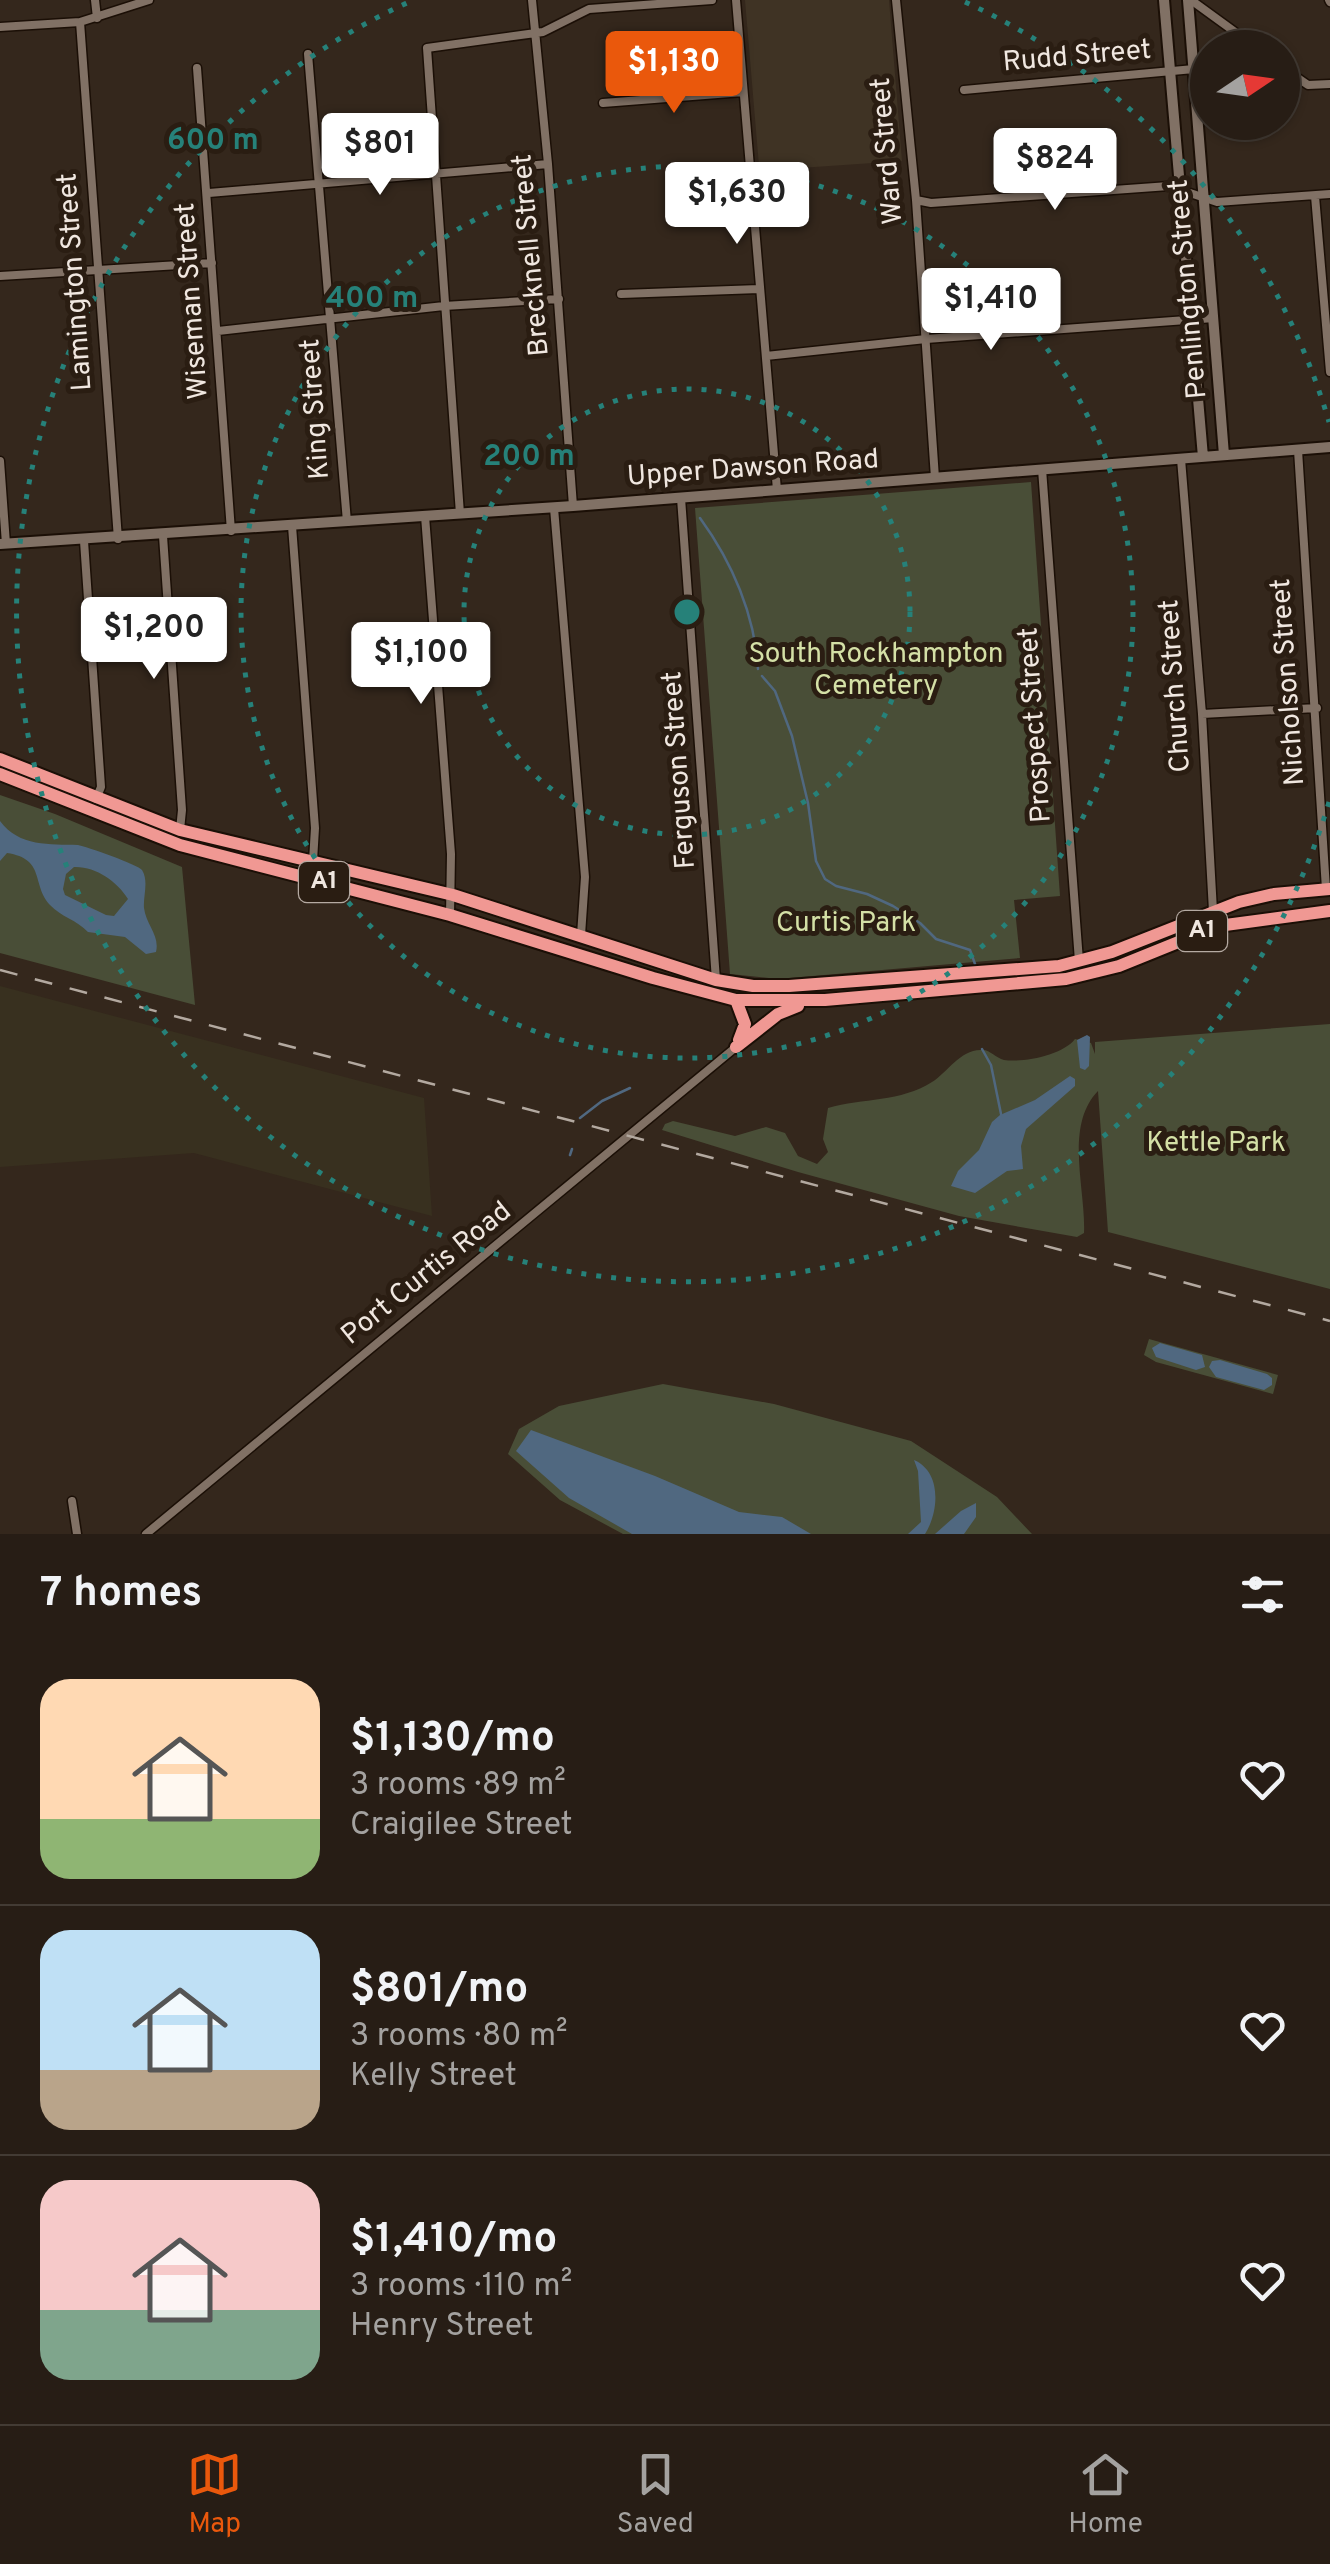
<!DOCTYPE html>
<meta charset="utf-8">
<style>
:root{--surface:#271d15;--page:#2f261e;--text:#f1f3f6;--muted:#a4a2a0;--line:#433b34;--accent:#ea580c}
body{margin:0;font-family:Overpass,sans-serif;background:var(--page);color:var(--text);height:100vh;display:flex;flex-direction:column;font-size:38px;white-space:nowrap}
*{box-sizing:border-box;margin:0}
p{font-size:32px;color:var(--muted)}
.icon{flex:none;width:55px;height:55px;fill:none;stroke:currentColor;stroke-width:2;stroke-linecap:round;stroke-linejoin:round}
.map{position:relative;height:1534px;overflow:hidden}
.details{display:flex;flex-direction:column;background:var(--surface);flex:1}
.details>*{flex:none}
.needle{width:65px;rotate:77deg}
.tools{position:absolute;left:1190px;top:30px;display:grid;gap:20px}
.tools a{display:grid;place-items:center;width:110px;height:110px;border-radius:50%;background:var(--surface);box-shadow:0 2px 8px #0004,0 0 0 2px var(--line);font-size:50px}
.price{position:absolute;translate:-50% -85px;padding:0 22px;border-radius:10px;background:#fff;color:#222;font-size:32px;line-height:65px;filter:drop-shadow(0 2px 5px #0008)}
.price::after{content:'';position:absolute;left:50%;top:60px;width:30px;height:22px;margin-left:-15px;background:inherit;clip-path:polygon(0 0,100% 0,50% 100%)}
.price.current{background:var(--accent);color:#fff}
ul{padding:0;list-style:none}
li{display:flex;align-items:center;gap:30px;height:250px;padding:0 40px}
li+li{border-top:2px solid var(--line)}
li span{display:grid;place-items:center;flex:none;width:280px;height:200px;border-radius:30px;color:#555}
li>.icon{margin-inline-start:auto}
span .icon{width:120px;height:120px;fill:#fffc;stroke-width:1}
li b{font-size:42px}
h2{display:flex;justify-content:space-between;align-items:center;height:120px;padding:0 40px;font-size:42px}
.tab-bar{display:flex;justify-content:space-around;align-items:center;height:140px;border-top:2px solid var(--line);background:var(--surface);font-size:28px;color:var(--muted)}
.tab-bar a{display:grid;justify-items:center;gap:5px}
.tab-bar .current{color:var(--accent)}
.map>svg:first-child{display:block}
.industrial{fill:#38301f}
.medical{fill:#3f3324}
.green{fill:#494e37}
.water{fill:#506880;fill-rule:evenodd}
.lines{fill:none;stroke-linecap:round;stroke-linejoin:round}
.stream{stroke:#506880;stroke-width:2.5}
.street-casing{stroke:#1b0f06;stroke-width:11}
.secondary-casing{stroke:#1b0f06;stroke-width:14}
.highway-casing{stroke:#1b0f06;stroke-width:16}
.street{stroke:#817165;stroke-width:8}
.secondary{stroke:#817165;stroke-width:10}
.highway{stroke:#f09893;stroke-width:12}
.rail{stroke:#b3a9a0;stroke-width:2.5;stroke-dasharray:18 18;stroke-linecap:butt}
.ring{fill:none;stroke:#268179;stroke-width:5;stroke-dasharray:5 10}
.labels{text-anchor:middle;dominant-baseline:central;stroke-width:10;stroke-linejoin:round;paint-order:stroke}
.shield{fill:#2a1d12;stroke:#b5aaa2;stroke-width:2.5}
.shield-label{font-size:25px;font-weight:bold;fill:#f0e7e0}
.street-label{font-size:28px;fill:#f0e7e0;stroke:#2a1d12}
.park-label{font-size:28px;fill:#d4e0a6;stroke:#2a1d12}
.centre{fill:#268179;stroke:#2a1d12;stroke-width:5}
.ring-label{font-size:30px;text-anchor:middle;font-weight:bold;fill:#268179;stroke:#2a1d12;stroke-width:10;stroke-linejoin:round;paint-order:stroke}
</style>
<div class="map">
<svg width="1330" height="1534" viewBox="0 0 1330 1534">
<rect width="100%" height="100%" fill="#34271c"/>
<path class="industrial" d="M0,986L424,1098L432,1216L194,1153L0,1167Z"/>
<path class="medical" d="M745,0H889L902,161L800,168L803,223L764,225Z"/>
<path class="green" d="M1031,482L1060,896L1014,900L1020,958L778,979L730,974L695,508Z
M0,795L55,814L182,867L195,1005L0,953Z
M1330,1024V1289L1108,1232L1098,1091C1064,1126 1086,1190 1084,1233L1077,1237L959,1216L798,1172L662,1130L665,1124L673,1121L735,1136L766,1127L785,1133L798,1156L817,1164L828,1152L823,1139L828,1108C863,1098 901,1102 932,1082C948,1072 961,1048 983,1050C990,1050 996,1058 1004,1060C1023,1063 1063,1055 1075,1039L1091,1043L1095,1054V1042Z
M1149,1339L1278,1375L1273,1394L1156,1362L1144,1355Z
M663,1384L774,1404L911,1441L997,1497L1032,1534H623L560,1500L508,1454L519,1429L559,1406Z"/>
<path class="water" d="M0,821C19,847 50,844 78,845C85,846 139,865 142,870C149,881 143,896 144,908C146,925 160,935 156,952L146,954L125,937L88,932C77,920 61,917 50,905C31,884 46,859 7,853L0,861ZM74,867C95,866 117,881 128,899L114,916L106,915L65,895L63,889L66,874Z
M1087,1035L1090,1037L1089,1066L1085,1070L1080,1068L1077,1040Z
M1070,1076L1075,1079V1086L1026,1129L1021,1146L1023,1169L1007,1171L975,1193L951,1186L958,1171L979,1150L992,1122L1000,1115L1035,1100Z
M1160,1343L1202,1355L1205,1367L1196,1370L1156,1357L1152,1348Z
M1220,1360L1267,1374L1272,1378V1385L1264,1390L1216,1377L1209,1367L1212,1361Z
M531,1430L655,1476L739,1512L782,1517L811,1534H632L569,1498L516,1451Z
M914,1460C942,1472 939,1512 925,1534H908L921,1522L918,1471Z
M976,1503V1517L964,1534H935L961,1511Z"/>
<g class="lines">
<path class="stream" d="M700,518C732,562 755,615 758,669
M762,676L775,691L792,736L808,803L816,861L825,879L836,886L867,894L893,906L920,923L936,939L970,950L975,964
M982,1049L991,1065L1001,1114
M580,1118L602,1101L630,1088
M570,1155L572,1149"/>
<defs>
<path id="street" d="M95,0L97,18
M532,0L548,164L573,506
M736,0L777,490
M896,0L916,200L935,478
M1191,0L1257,48
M1329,0L1330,2
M80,22L118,539
M0,27L80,22L149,0
M308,54L347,522
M1282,67L1308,85L1330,84
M197,68L231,531
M964,90L1194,69
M603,103L743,92
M209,193L548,164
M1315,196L1330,372
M916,200L931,203L1169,186L1217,202L1330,194
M0,276L212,263
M621,294L759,289
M218,331L444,306L559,299
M766,356L926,339L1214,318
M1298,450L1326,889
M1181,459L1202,714L1213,911
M0,461L6,544
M1042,469L1079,961
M681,498L716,980
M554,508L585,877L581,935
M460,514L427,48L543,32L589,9L712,0
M425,516L451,854L450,915
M292,526L315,828L313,861
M163,536L182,810L180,830
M84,541L101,787L96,799
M1202,714L1317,708
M72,1501L77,1534
M146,1534L736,1047"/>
<path id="secondary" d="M1164,0L1203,457
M1188,0L1224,455
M0,544L573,506L1330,447"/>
<path id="highway" d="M0,759L180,830L453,895L716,980L753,986H789L1059,966L1112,952L1239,902L1274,894L1330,889
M0,774L180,845L450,915L653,978L736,1000H825L1066,979L1119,966L1218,926L1330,911
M736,1000L745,1024L739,1040
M736,1047L778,1014L798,1006"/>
</defs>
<use href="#street" class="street-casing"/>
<use href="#secondary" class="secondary-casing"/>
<use href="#highway" class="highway-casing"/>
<use href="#street" class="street"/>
<use href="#secondary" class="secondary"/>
<use href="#highway" class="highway"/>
<path class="rail" d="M0,970L1330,1321"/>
</g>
<g class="ring">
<circle cx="687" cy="612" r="223"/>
<circle cx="687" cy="612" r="446"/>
<path d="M1329 802A670 670 0 1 1 409 2M965 2A670 670 0 0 1 1329 422"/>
</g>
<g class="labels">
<g class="shield">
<rect x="299" y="862" width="50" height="40" rx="8"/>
<rect x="1177" y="911" width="50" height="40" rx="8"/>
</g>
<g class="shield-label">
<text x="324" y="882">A1</text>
<text x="1202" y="931">A1</text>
</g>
<g class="street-label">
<text transform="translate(1077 57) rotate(-5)">Rudd Street</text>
<text transform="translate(888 151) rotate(-95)">Ward Street</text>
<text transform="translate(532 255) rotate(-95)">Brecknell Street</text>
<text transform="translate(76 282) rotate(-94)">Lamington Street</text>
<text transform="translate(1189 289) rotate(-95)">Penlington Street</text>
<text transform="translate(193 301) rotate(-94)">Wiseman Street</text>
<text transform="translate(316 409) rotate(-94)">King Street</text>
<text transform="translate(753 469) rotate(-4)">Upper Dawson Road</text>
<text transform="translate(1289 682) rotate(-94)">Nicholson Street</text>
<text transform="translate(1176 686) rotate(-94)">Church Street</text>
<text transform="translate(1036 725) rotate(-94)">Prospect Street</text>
<text transform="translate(680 770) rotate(-94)">Ferguson Street</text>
<text transform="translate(427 1274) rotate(-39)">Port Curtis Road</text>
</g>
<g class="park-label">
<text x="876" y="655">South Rockhampton<tspan x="876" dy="32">Cemetery</tspan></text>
<text x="846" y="924">Curtis Park</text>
<text x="1216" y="1144">Kettle Park</text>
</g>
</g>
<circle cx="687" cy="612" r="15" class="centre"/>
<g class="ring-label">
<text x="213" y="149">600 m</text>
<text x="372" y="307">400 m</text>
<text x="529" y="465">200 m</text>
</g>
</svg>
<div class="tools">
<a><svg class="needle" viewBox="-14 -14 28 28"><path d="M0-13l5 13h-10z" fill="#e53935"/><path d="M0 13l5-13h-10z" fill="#a4a2a0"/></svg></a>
</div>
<b class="price current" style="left:674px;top:116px">$1,130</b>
<b class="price" style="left:380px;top:198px">$801</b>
<b class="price" style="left:1055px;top:213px">$824</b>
<b class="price" style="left:737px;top:247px">$1,630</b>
<b class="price" style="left:991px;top:353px">$1,410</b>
<b class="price" style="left:154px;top:682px">$1,200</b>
<b class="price" style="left:421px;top:707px">$1,100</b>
</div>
<section class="details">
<h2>7 homes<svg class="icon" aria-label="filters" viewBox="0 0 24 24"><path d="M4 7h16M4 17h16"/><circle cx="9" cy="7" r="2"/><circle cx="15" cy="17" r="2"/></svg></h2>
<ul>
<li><span style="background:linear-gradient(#ffd9b3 70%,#8fb573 0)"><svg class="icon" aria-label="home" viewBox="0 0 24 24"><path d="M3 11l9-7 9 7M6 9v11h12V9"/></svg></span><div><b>$1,130/mo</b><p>3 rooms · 89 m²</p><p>Craigilee Street</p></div><svg class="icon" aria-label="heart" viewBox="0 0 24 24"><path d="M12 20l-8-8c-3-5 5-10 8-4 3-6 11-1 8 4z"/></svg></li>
<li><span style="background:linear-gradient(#bfe0f5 70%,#b9a48a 0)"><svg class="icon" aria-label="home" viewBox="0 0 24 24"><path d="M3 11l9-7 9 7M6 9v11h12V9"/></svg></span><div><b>$801/mo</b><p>3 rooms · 80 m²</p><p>Kelly Street</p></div><svg class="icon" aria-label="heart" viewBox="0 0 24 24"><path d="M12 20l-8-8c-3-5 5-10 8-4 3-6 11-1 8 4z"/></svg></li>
<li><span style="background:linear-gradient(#f6c9c9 65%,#7fa58c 0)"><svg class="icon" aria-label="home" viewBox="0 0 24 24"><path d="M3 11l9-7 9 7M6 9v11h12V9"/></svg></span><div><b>$1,410/mo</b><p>3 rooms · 110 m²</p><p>Henry Street</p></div><svg class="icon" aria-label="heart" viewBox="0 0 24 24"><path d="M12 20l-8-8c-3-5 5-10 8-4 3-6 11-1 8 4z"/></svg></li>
</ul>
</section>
<nav class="tab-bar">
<a class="current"><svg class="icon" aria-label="map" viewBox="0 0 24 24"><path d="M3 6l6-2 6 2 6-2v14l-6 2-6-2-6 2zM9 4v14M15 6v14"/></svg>Map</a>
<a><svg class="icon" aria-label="saved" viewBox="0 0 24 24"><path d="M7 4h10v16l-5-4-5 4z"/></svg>Saved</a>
<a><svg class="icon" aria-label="home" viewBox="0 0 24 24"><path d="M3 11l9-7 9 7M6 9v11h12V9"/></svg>Home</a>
</nav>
